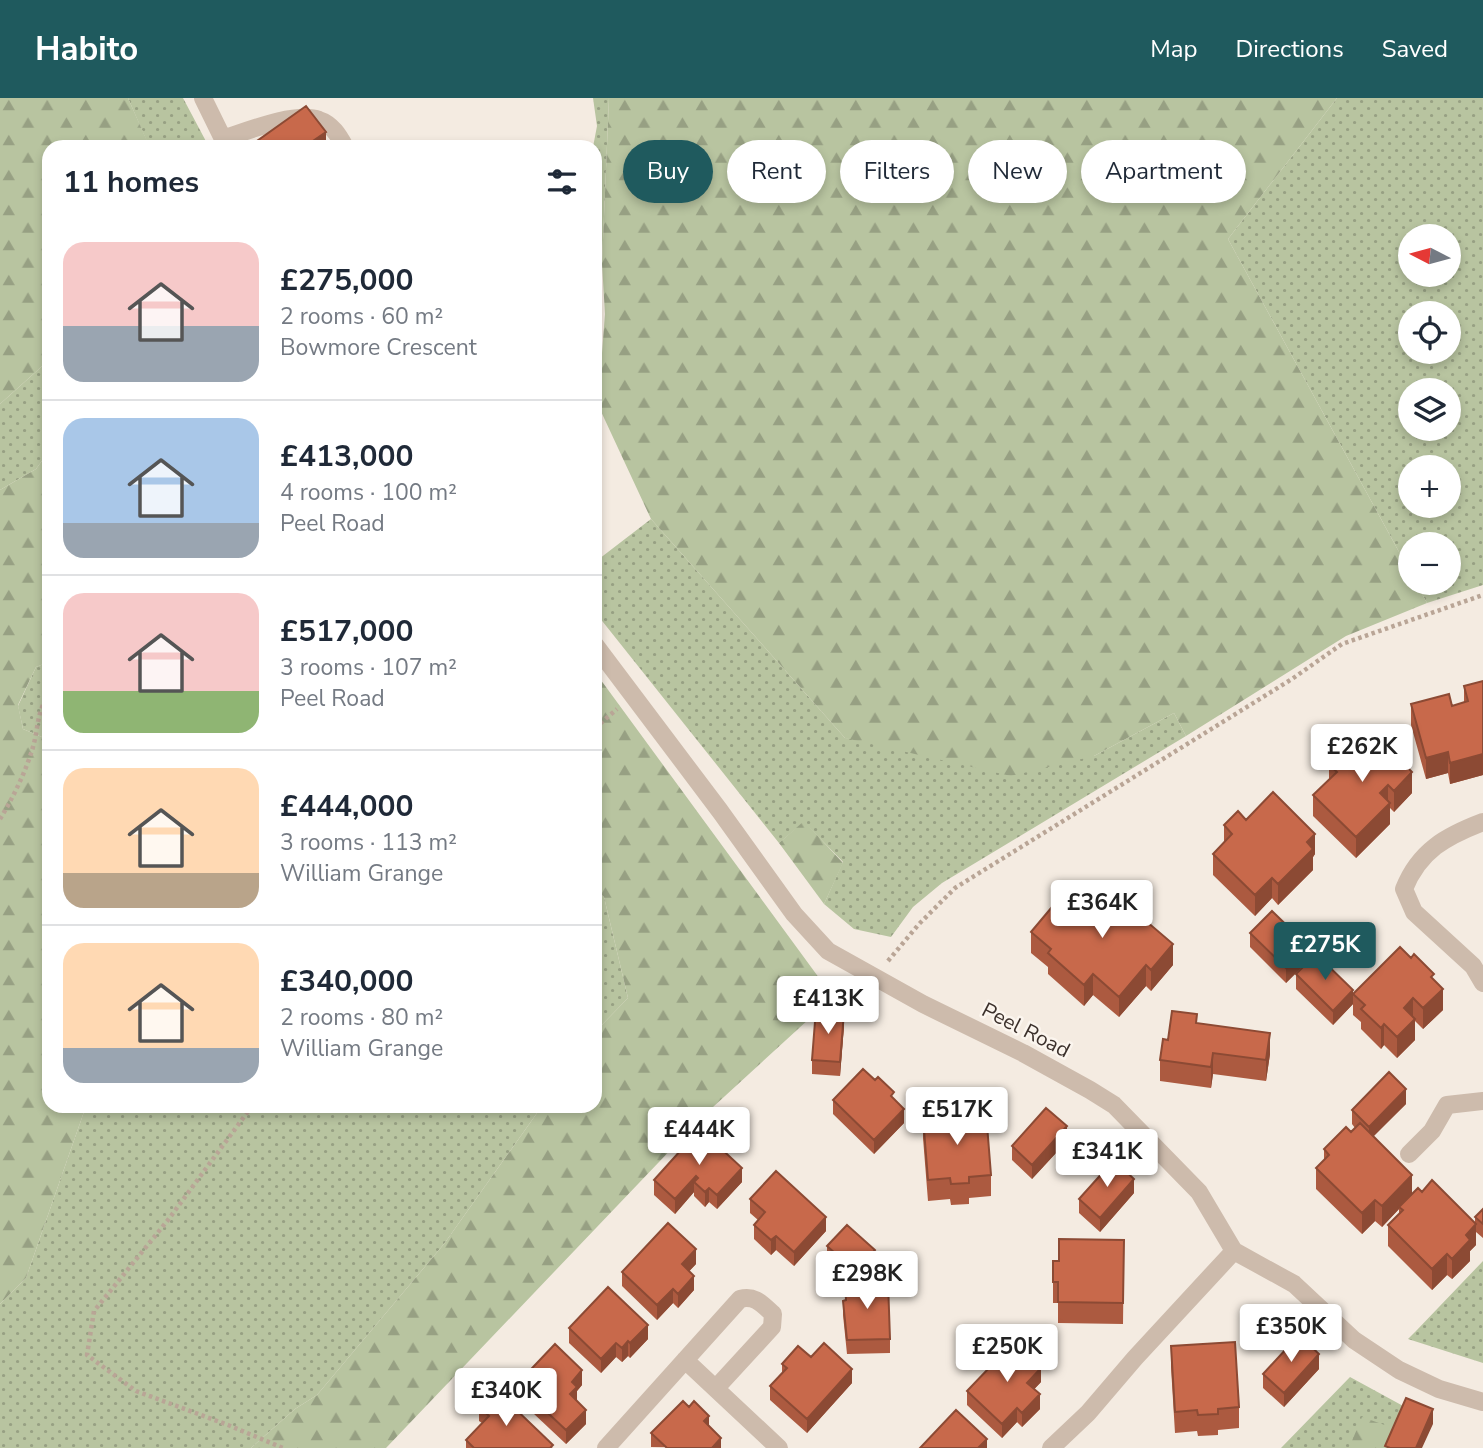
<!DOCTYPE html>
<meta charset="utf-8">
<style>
:root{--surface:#fff;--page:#f6f6f7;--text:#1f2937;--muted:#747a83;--line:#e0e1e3;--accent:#1f5a5e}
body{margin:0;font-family:"Nunito Sans",sans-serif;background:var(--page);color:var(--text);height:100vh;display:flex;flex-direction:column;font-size:26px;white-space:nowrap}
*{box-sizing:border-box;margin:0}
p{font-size:23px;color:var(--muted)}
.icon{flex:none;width:38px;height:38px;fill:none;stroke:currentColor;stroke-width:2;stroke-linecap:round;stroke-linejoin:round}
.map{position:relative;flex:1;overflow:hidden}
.sheet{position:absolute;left:42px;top:42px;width:560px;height:973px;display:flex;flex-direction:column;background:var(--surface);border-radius:21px;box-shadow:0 4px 10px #0003}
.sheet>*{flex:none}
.banner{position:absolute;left:623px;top:42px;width:665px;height:63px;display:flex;gap:14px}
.needle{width:46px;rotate:276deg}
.controls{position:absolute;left:1398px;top:126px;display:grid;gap:14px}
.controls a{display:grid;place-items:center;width:63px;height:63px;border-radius:50%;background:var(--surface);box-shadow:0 4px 10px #0003;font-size:35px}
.price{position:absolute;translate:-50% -60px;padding:0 16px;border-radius:7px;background:#fff;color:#222;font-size:23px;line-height:46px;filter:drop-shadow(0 2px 4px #0008)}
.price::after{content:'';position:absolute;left:50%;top:42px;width:21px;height:16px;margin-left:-10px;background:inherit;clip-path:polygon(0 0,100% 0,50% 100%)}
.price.active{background:var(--accent);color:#fff}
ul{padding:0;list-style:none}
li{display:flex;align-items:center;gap:21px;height:175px;padding:0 21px}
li+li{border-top:2px solid var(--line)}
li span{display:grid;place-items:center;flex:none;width:196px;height:140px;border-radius:21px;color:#555}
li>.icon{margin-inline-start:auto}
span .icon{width:84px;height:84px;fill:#fffc;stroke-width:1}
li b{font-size:30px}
h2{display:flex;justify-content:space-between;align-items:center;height:84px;padding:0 21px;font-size:30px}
.pill{padding:0 24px;border-radius:32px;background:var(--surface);box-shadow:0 4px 10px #0003;font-size:24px;line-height:63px}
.pill.active{background:var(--accent);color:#fff}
header{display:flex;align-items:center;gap:42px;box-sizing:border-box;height:98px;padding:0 35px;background:var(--accent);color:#fff}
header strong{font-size:33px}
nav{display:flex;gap:38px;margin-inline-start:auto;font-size:24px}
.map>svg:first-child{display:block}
.grass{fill:url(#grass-dots);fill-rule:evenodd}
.forest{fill:url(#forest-firs)}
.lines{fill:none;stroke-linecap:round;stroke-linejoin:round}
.path{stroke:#b9a596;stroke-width:4.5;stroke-dasharray:3.5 3.5;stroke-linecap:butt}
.minor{stroke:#cdbbac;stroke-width:18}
.wall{fill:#ac5a40}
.shaded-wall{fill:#8c4a34}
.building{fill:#c8694b;stroke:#8c4a34;stroke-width:2}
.labels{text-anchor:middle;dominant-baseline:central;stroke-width:5;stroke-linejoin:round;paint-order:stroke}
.street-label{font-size:21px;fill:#3b302b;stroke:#fbf5ee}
</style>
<header>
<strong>Habito</strong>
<nav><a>Map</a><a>Directions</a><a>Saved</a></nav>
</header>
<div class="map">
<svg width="1483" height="1350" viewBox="0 0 1483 1350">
<defs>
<pattern id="grass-dots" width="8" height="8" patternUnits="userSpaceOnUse" patternTransform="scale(1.75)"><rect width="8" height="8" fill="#b8c4a0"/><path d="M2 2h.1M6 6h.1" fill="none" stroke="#97a083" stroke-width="1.8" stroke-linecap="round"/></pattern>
<pattern id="forest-firs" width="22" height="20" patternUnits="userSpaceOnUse" patternTransform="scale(1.75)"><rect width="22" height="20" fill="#b8c4a0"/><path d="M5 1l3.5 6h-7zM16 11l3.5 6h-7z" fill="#97a083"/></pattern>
</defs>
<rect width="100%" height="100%" fill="#f4ebe1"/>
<path class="grass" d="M128,0H183L209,49H158L148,46Z
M593,0H609L602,166L595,158V49H593L597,28Z
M1337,0H1483V487L1427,505L1416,485H1449V446H1410V474L1228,141ZM1410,138H1449V177H1410ZM1410,215H1449V254H1410ZM1410,292H1449V331H1410ZM1410,369H1449V408H1410Z
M49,262V353L36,371L0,392V306Z
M651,421L845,640L1094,658L1174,615L1186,638L942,785L913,809L891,839L854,831L824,806L843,764L804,724L779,745L595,514V464Z
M49,564V642L23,631L18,608L36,569Z
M595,791L604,799L628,900L595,934Z
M86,1008H542L444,1146L317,1297L295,1311L251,1350H0V1206L26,1180Z
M1483,1163V1265L1408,1241L1416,1233Z
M1350,1279L1405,1309L1387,1350H1281Z"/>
<path class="forest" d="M0,0H128L148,45L158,49H49V262L0,306Z
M609,0H1337L1228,141L1410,474V485H1416L1427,505L1346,538L1186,638L1174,615L1094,658L1011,678L845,640L651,421L598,307L605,216L602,166Z
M49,353V564L36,569L18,607L23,631L49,642V1008H86L26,1180L0,1206V392L36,371Z
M595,574L833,899L701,1020L386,1350H251L295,1311L317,1297L444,1146L542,1008H595V934L628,900L604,799L595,791Z
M804,723L843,765L824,806L779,745Z
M1362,1319L1396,1331L1387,1350H1349Z"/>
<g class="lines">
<path class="path" d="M595,630L617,611
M0,721C13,700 26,673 33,649C39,627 36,617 49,595
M888,863L919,826L955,790L1292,581L1342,546L1483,497
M252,1008L168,1122L94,1213L87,1257L136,1293L228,1327L283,1350"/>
<path class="minor" d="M203,0L227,49
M223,41C247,33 296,13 319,22C332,26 339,38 345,49
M595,547L720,713L794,816L828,853L923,906L1023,955L1090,992L1114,1007L1199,1094L1234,1153L1294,1186L1354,1242L1399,1272L1439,1291L1483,1304
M1483,724C1446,738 1419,753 1404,791L1414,814L1473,868L1483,885
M1409,1056L1432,1033L1447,1007L1483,1003
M685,1262L779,1350
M606,1350L740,1201C755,1197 762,1206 773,1216L772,1229L716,1290
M1051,1350L1088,1315L1135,1260L1234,1153"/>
</g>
<path class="wall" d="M1483,583V677L1450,686L1448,675L1426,681L1411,627V606L1452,608L1464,604V588Z
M1359,652L1412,695L1394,714L1390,710V726L1356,760L1313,718V697L1329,681V667Z
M1246,722L1315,756L1313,759V772L1278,807L1272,800L1255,818L1213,777V756L1224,744V727Z
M1088,808L1173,867L1151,893L1146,888L1119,919L1093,897L1084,908L1048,876V869L1031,855V834L1058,814Z
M1250,835L1308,863L1286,885L1250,849Z
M1296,876L1353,906L1333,927L1296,891Z
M1434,882L1443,912L1423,931L1415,923V942L1397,960L1384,947L1381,951L1361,931V924L1353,917V896Z
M1197,925L1270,956L1266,983L1213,976L1211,990L1160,983V962L1168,942Z
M844,928L840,978L812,976V962Z
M894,1001L904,1025L874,1056L833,1016V1002Z
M1406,1006L1373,1038L1412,1096L1422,1094L1475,1124V1119L1483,1111V1140L1476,1134V1147L1470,1153V1163L1452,1181L1447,1177L1432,1192L1388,1148V1127L1399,1116V1111L1382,1129L1375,1123L1362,1136L1316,1091V1070L1324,1062V1051L1351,1034L1355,1030L1352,1026V1012Z
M923,1019L991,1077V1098L969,1100V1106L951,1107L950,1101L928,1103L923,1040Z
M700,1031L742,1084L717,1111L709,1104L705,1109L694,1098V1094L675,1116L654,1097V1082Z
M1067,1043L1032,1081L1012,1062V1048Z
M1134,1095L1100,1134L1079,1115V1101Z
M750,1101L826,1133L794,1168L776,1152L771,1157L754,1141V1127L758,1122L750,1115Z
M1124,1142L1123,1226L1058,1225V1205H1053V1184L1059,1163Z
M827,1148L875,1167L859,1185L890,1241V1255L847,1256L843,1217V1203H845L853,1185L827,1162Z
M696,1166L689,1173L694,1192L678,1210L673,1205L657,1222L622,1188V1174Z
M569,1230L648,1241L630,1260L628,1258L622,1264L616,1259L601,1275L569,1245Z
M1171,1248L1239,1309V1330L1218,1332V1337L1198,1338L1197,1333L1175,1335L1171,1269Z
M782,1266L852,1285L807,1335L770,1302V1288L782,1275Z
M1319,1271L1284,1309L1263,1290V1276Z
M1041,1284L1034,1291L1040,1311L1022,1329L1017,1324L1002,1340L967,1307V1293Z
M517,1286L582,1287L577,1293V1303L586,1326L566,1346L517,1300Z
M479,1308L553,1350H466V1342L482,1325L479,1323Z
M709,1328L721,1350L651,1349V1335Z"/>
<path class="shaded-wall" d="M326,34V49H304Z
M1448,654V675L1426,681V660Z
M1483,656V677L1450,686V665Z
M1412,674V695L1394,714V693Z
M1388,687V706L1390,705V726L1356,760V739L1380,695Z
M1315,736V756L1313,759V772L1278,807V786L1307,744Z
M1272,780V800L1255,818V797Z
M1173,846V867L1151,893V872Z
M1308,848V863L1286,885V870Z
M1146,867V888L1119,919V899Z
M1093,876V897L1084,908V887Z
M1443,891V912L1423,931V910Z
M1353,892V906L1333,927V913Z
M1413,900V921L1404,910Z
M844,914V928L840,978V964Z
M1415,921V942L1397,960V939Z
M1384,926V947L1381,951V930Z
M1270,935V956L1266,983V962Z
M1213,955V976L1211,990V969Z
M1406,991V1006L1369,1043V1029Z
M904,1011V1025L874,1056V1042Z
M1067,1028V1043L1032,1081V1067Z
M742,1070V1084L717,1111V1097Z
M1412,1077V1098L1399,1109V1111L1382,1129V1108Z
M696,1078V1086L694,1084V1094L675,1116V1101Z
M1134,1081V1095L1100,1134V1120Z
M709,1090V1104L705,1109V1094Z
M1375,1102V1123L1362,1136V1115Z
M826,1119V1133L794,1168V1154Z
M1476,1126V1147L1470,1153V1163L1452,1181V1161L1466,1137Z
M776,1138V1152L771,1157V1142Z
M696,1151V1166L682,1181V1166Z
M875,1152V1167L856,1188V1174Z
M1447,1156V1177L1432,1192V1171Z
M694,1178V1192L678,1210V1196Z
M673,1191V1205L657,1222V1207Z
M648,1227V1241L630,1260V1245Z
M628,1243V1258L622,1264V1250Z
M616,1245V1259L601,1275V1261Z
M1319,1256V1271L1284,1309V1295Z
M1041,1270V1284L1027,1299V1285Z
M852,1271V1285L807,1335V1321Z
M582,1272V1287L577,1293V1303L570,1296L572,1284Z
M1040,1296V1311L1022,1329V1315Z
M1017,1310V1324L1002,1340V1326Z
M1433,1311V1326L1422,1350H1416Z
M586,1312V1326L566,1346V1332Z
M709,1318V1332L704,1323Z
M721,1340V1350H712Z
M987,1341V1350H978Z"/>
<path class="building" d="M306,8L326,34L304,49H262L257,43Z
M1483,583V656L1450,665L1448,654L1426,660L1411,606L1449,596L1452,608L1468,603L1464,588Z
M1374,636L1412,674L1394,693L1388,687L1380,695L1390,705L1356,739L1313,697L1337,674L1329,667L1351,644L1359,652Z
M1273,694L1315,736L1307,744L1313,751L1278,786L1272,780L1255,797L1213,756L1232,736L1224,727L1238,713L1246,722Z
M1105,788L1173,846L1151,872L1146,867L1119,899L1093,876L1084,887L1048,855L1051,851L1031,834L1052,809L1058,814L1073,796L1088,808Z
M1272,813L1308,848L1286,870L1250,835Z
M1400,849L1411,860L1414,856L1434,876L1431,879L1443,891L1423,910L1413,900L1404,910L1415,921L1397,939L1384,926L1381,930L1361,911L1365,907L1353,896Z
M1316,856L1353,892L1333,913L1296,876Z
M816,911L844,914L840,964L812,962Z
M1172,913L1197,916L1196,925L1270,935L1266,962L1213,955L1211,969L1160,962L1163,941L1168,942Z
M863,971L875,982L878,979L894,994L891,998L904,1011L874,1042L833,1002Z
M1389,974L1406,991L1369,1029L1352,1012Z
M1046,1010L1067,1028L1032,1067L1012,1048Z
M986,1014L991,1077L969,1079V1085L951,1086L950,1080L928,1082L923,1019Z
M1360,1025L1412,1077L1382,1108L1375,1102L1362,1115L1316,1070L1329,1057L1324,1051L1346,1029L1351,1034Z
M700,1031L742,1070L717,1097L709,1090L705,1094L694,1084L698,1080L696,1078L675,1101L654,1082Z
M1114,1062L1134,1081L1100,1120L1079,1101Z
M776,1073L826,1119L794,1154L776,1138L771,1142L754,1127L765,1114L750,1101Z
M1432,1082L1476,1126L1466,1137L1470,1142L1452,1161L1447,1156L1432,1171L1388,1127L1403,1112L1399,1109L1418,1090L1422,1094Z
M1483,1111V1126L1475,1119Z
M668,1125L696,1151L682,1166L694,1178L678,1196L673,1191L657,1207L622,1174Z
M847,1127L875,1152L856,1174L827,1148Z
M1059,1141L1124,1142L1123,1205L1058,1204V1184H1053V1163H1059Z
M888,1184L890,1241L847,1242L843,1203L846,1202L845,1185Z
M608,1189L648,1227L630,1245L628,1243L622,1250L616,1245L601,1261L569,1230Z
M1299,1237L1319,1256L1284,1295L1263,1276Z
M1014,1244L1041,1270L1027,1285L1040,1296L1022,1315L1017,1310L1002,1326L967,1293Z
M1235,1244L1239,1309L1218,1311V1316L1198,1317L1197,1312L1175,1314L1171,1248Z
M824,1245L852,1271L807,1321L770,1288L787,1270L782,1266L798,1248L811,1259Z
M555,1246L582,1272L572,1284L577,1289L570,1296L586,1312L566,1332L517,1286Z
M493,1294L502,1303L505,1301L553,1347L550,1350H474L466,1342L489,1318L479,1308Z
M1406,1300L1433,1311L1416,1350H1390L1385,1348Z
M683,1303L689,1309L694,1303L709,1318L704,1323L721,1340L712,1350H667L651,1335Z
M956,1312L987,1341L978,1350H920Z"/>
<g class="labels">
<g class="street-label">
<text transform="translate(1026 932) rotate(27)">Peel Road</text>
</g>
</g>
</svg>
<div class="controls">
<a><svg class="needle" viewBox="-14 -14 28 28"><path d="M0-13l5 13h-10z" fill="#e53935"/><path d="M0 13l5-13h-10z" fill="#747a83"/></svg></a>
<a><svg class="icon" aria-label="locate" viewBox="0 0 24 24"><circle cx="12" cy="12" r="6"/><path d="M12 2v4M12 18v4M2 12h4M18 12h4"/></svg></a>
<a><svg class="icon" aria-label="layers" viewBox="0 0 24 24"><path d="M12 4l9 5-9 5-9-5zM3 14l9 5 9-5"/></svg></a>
<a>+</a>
<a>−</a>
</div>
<b class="price" style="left:1362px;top:686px">£262K</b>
<b class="price" style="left:1102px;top:842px">£364K</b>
<b class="price active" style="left:1325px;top:884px">£275K</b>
<b class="price" style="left:828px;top:938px">£413K</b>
<b class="price" style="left:957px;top:1049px">£517K</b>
<b class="price" style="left:699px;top:1069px">£444K</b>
<b class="price" style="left:1107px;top:1091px">£341K</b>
<b class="price" style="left:867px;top:1213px">£298K</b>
<b class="price" style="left:1291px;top:1266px">£350K</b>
<b class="price" style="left:1007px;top:1286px">£250K</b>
<b class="price" style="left:506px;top:1330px">£340K</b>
<div class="banner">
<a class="pill active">Buy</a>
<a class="pill">Rent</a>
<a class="pill">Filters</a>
<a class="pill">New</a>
<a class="pill">Apartment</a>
</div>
<section class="sheet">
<h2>11 homes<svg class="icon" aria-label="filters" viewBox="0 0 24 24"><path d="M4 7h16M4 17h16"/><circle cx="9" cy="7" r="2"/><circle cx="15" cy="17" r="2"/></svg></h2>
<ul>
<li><span style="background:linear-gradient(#f6c9c9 60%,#9aa5b1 0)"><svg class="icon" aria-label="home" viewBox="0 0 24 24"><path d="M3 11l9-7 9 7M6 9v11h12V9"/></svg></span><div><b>£275,000</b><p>2 rooms · 60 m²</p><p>Bowmore Crescent</p></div></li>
<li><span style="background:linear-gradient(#a9c7e8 75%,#9aa5b1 0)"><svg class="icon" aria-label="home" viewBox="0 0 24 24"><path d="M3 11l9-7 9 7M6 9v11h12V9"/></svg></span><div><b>£413,000</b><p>4 rooms · 100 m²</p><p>Peel Road</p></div></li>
<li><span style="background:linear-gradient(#f6c9c9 70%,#8fb573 0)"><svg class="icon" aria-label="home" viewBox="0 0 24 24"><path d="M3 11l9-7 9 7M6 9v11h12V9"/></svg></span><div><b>£517,000</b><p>3 rooms · 107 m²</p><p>Peel Road</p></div></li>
<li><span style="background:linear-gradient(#ffd9b3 75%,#b9a48a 0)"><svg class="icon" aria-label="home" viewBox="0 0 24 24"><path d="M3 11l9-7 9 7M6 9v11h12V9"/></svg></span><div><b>£444,000</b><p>3 rooms · 113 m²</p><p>William Grange</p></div></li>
<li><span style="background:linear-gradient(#ffd9b3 75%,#9aa5b1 0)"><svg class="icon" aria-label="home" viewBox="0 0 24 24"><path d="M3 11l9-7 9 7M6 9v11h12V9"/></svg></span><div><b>£340,000</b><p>2 rooms · 80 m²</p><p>William Grange</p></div></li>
</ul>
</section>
</div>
